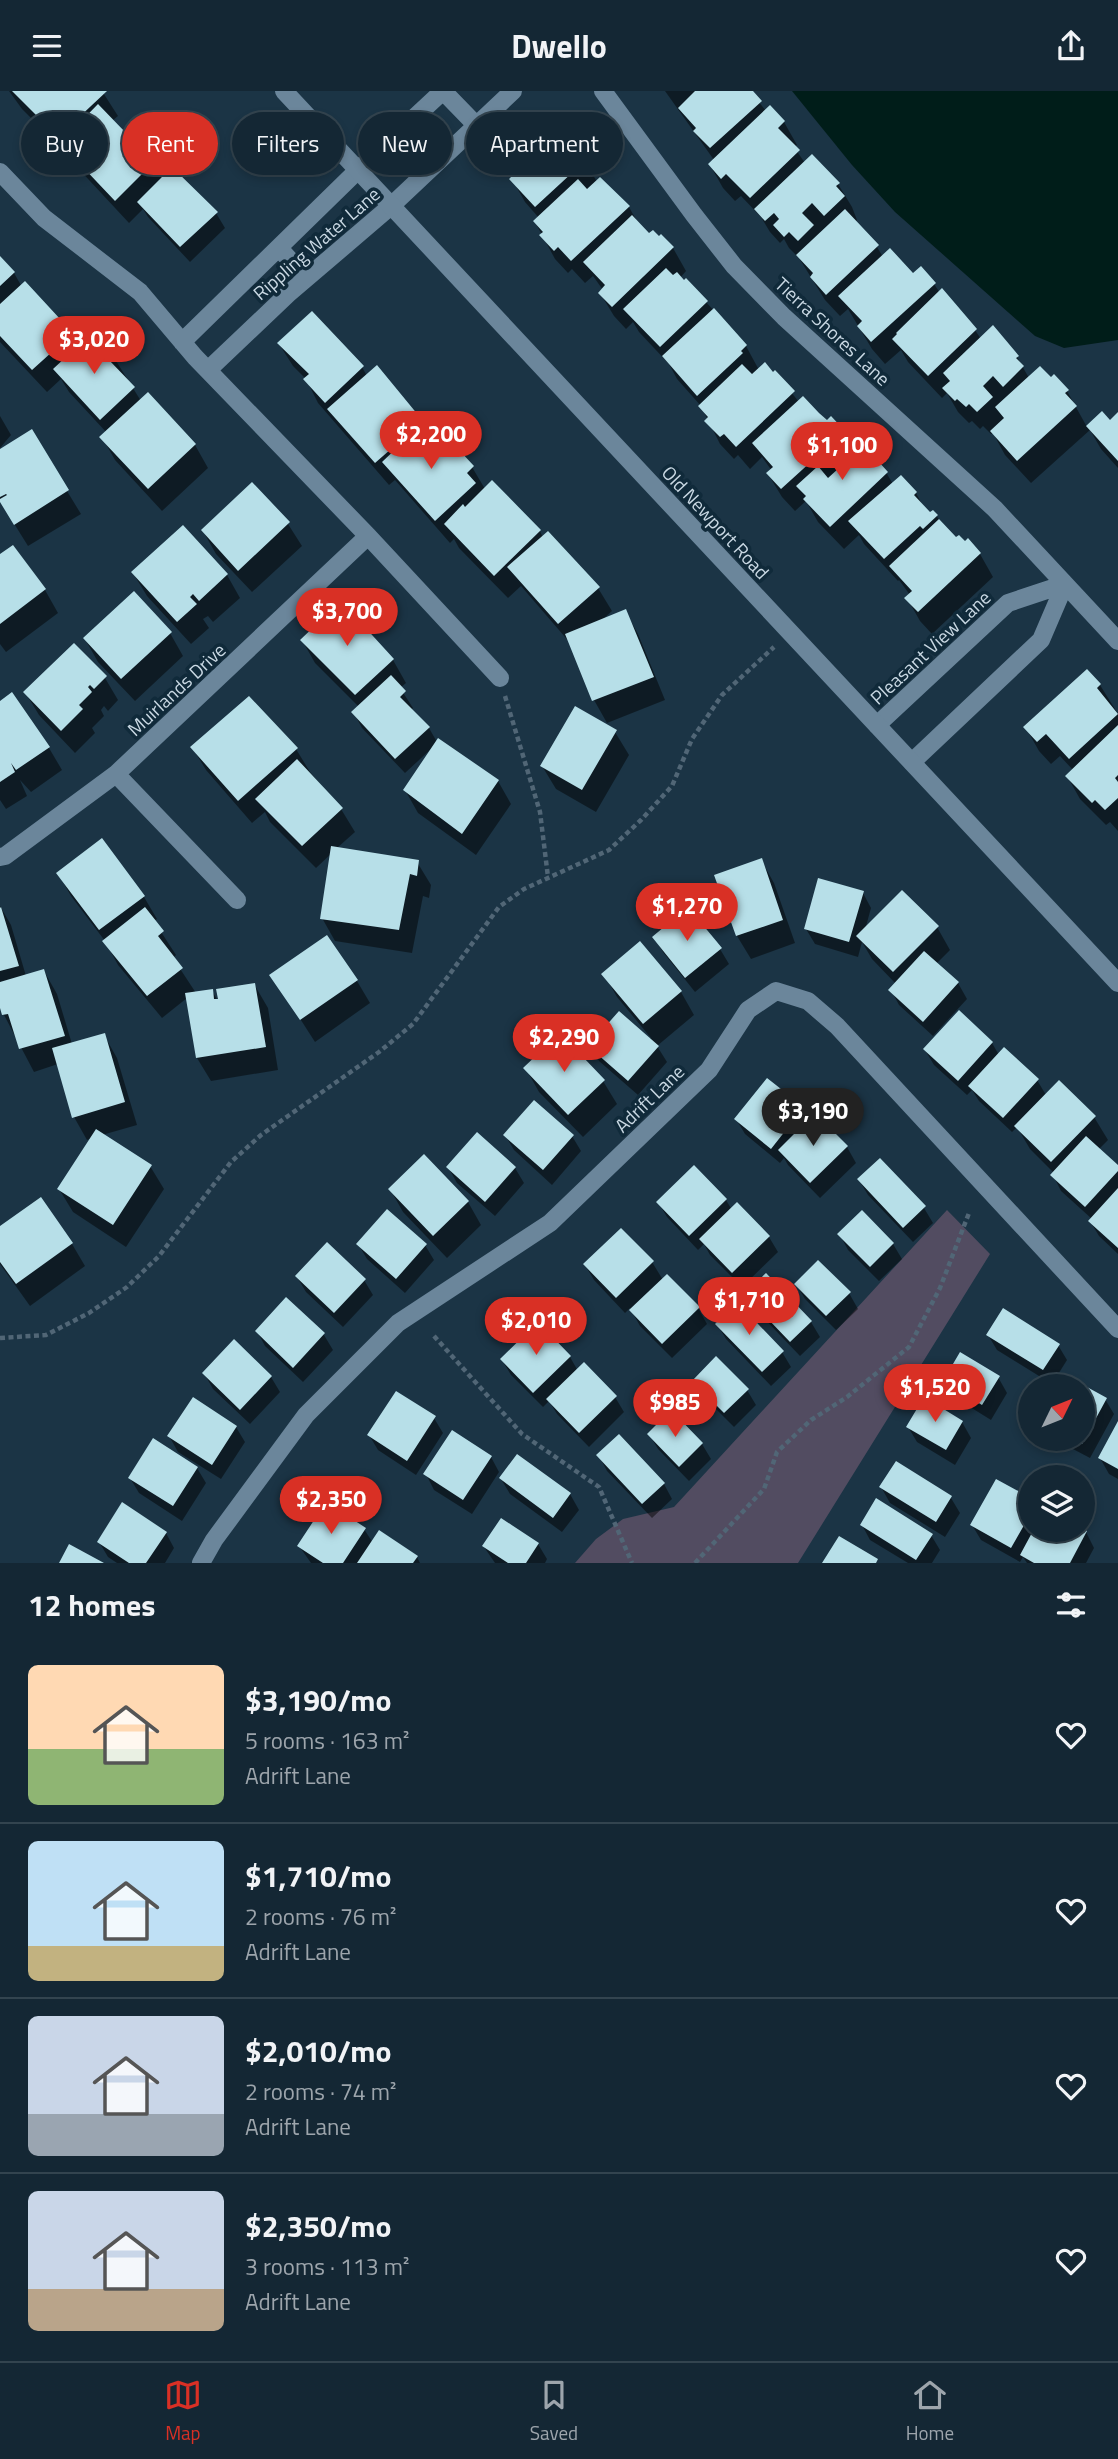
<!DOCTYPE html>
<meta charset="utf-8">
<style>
:root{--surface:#142734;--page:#1d2f3c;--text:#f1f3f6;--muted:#9da5ac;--line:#33444f;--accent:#d93025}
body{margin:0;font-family:"Titillium Web",sans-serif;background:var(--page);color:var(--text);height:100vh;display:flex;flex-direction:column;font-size:26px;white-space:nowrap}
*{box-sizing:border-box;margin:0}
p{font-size:23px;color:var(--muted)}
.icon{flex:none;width:38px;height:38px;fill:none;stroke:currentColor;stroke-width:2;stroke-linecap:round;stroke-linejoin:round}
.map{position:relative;height:1472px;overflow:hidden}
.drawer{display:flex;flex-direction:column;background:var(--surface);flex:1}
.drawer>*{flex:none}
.banner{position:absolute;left:21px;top:21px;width:700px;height:63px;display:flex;gap:14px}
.needle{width:46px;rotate:47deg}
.tools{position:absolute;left:1018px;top:1283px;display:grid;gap:14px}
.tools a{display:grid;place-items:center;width:77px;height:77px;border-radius:50%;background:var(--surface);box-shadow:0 4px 10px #0003,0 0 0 2px var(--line);font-size:35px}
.price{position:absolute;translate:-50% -60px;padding:0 16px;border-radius:24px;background:var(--accent);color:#fff;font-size:23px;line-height:46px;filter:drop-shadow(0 2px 4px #0008)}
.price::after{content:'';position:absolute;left:50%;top:42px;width:21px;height:16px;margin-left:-10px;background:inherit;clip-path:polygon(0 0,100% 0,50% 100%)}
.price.current{background:#222;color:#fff}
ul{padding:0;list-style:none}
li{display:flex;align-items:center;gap:21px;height:175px;padding:0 28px}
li+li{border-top:2px solid var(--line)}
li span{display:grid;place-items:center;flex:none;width:196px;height:140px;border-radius:10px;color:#555}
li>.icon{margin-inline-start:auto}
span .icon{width:84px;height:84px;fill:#fffc;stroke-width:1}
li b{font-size:30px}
h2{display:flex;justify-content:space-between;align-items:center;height:84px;padding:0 28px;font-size:30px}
.chip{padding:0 24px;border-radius:32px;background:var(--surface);box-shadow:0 4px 10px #0003,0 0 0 2px var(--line);font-size:24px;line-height:63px}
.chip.current{background:var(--accent);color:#fff}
header{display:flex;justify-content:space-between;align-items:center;height:91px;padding:0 28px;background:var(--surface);font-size:32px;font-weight:700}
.tabs{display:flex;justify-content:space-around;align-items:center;height:98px;border-top:2px solid var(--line);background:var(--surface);font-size:19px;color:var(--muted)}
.tabs a{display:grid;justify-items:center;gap:4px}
.tabs .current{color:var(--accent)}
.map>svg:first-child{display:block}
.green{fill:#524c61}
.water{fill:#001d19}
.shadow{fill:#0007}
.building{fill:#b7dfe8}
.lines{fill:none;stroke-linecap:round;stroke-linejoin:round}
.path{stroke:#516676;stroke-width:4.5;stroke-dasharray:5 3.5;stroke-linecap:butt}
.minor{stroke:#6b869b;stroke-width:18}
.tertiary{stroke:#6b869b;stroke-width:18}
.labels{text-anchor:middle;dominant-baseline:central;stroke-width:7;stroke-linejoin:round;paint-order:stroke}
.street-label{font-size:19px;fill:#c9d8e3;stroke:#102a3a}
</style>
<header><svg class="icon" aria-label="menu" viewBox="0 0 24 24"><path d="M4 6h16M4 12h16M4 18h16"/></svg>Dwello<svg class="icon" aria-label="share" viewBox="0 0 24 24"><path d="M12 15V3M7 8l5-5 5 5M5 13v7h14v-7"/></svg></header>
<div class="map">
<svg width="1118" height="1472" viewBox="0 0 1118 1472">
<rect width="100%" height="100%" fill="#1b3445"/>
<path class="green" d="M947,1119L990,1163L798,1472H575L596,1448L623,1428L674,1416Z"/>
<path class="water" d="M792,0H1118V249L1064,257L1035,245L895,121L852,74Z"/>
<path class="shadow" d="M9,0H102L118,25L112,30L153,72L162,88L216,122L225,137L190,171L148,126L143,118L129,132L76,75L71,67L22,18Z
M665,0H750L766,20L784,31L797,54L794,56L805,72L838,93L852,116L857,129L855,131L877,156L883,166L913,184L934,193L940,202L975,239L981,248L1017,266L1029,287L1067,300L1087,336L1110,331L1118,324V377L1101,358L1090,339L1031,392L1005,364L993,342L991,343L983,335L980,338L972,330L969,332L958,321L947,302L942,307L908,271L901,259L885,273L872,258L848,218L840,225L825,209L799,167L789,157L784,148L780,152L770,141L761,126L741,105L735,110L723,97L710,74L714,69Z
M559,41L585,54L598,77L592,82L597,91L629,116L639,134L649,144L659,148L661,146L673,157L686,180L680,187L684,191L686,189L746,255L759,279L773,283L775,281L799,311L843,341L848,349L865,365L867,362L887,383L893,393L916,402L924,417L930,424L933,421L956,449L980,463L993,486L932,543L920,530L907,507L910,504L899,489L898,490L864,453L859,444L844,458L818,431L806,410L795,420L782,406L768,383L772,380L762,366L750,378L738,364L734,368L720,353L701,315L677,288L669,273L639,241L633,231L626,238L614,225L600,202L603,199L593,185L585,192L572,178L568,182L555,168L535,131L539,127L525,111L504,74L535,69L544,61L536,45Z
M0,167L14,182L22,196L71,243L79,256L113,265L141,310L147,303L195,354L208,377L162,420L115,369L102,346L107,342L69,301L61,288L47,301L0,251Z
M279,253L362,276L367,285L422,331L431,346L472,376L485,398L540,440L543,447L598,497L612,520L601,530L625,520L638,543L665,609L607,632L594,609L571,553L521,495L508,507L459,457L454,448L450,452L395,389L389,394L318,312L306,288L293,275Z
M0,325L11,344L0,357Z
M31,341L81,423L28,455L0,410V360Z
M288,433L302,455L252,501L216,463L203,440Z
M13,456L45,499L58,522L6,561L0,553V466Z
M133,482L227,484L240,507L213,531L208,525L203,528L209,537L191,553L147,505Z
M170,542L183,565L135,610L98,571L85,548Z
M302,549L393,569L406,592L400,597L413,617L411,619L429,637L437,651L498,690L511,713L476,764L418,722L405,699L431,658L405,682L362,637L354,622L359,616L315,572Z
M105,587L118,609L108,620L104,615L101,619L104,625L92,637L95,642L75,662L39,624L25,601Z
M1100,594L1118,623V740L1110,731L1106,734L1080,708L1067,685L1073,679L1060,665L1051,673L1039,660L1026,637Z
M0,612L49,657L62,679L31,701L20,689L27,705L6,718L0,709Z
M615,641L629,664L596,721L556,698L542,675Z
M192,656L296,658L310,681L341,718L355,741L337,757L417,771L431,794L429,807L423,805L412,862L335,850L322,827L332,762L316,777L270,731L265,721L252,732L206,679Z
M761,769L774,792L795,852L751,868L737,845L716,785Z
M58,782L144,806L157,828L154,830L176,864L173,867L196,902L212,900L221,915L254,893L268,917L278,979L211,990L197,967L187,907L162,927L118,874L105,850L71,805Z
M863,802L871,817L865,839L937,836L950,859L936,873L958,892L967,908L933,945L899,914L891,899L896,893L872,868L862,851L858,866L815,853L806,838Z
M0,815L11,834L26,885L44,880L57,903L72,953L104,944L117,967L137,1034L102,1044L150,1075L164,1098L126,1156L73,1121L59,1098L92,1047L87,1049L74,1026L58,973L34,981L4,924L0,911Z
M654,846L720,858L729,873L695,901L663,861Z
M604,883L681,901L694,924L657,955L667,971L638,1004L599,970L591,955L651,947L617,906Z
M272,884L357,890L370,912L315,951Z
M992,952L999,964L1037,989L1046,1004L1094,1026L1108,1049L1098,1059L1118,1077V1163L1099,1145L1090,1130L1092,1128L1061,1100L1053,1084L1054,1082L1030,1058L1017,1036L1012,1041L979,1010L972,999L967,1004L934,974L925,959Z
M526,978L603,990L617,1013L583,1046L539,1001Z
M768,989L803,1018L810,1030L815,1024L847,1056L856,1072L820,1107L788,1074L784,1067L780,1072L745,1043L736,1028Z
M505,1044L572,1045L581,1060L552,1094L514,1059Z
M448,1076L515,1077L524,1092L495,1125L457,1092Z
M859,1089L924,1117L933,1132L913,1151L868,1104Z
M390,1098L468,1111L481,1134L447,1167L403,1121Z
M726,1109L732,1119L737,1114L769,1146L778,1161L742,1196L710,1164L704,1153L698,1159L667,1126L658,1111Z
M0,1138L72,1153L85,1175L30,1215L0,1173Z
M840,1144L893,1153L902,1168L879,1190L848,1159Z
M358,1153L425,1154L434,1169L405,1202L367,1168Z
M652,1171L663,1189L698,1217L707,1233L672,1267L640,1235L630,1217L625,1222L594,1189L585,1174Z
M297,1186L364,1189L373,1204L343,1236L306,1201Z
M796,1193L849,1202L858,1218L836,1239L805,1208Z
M746,1203L811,1231L820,1246L800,1265L755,1218Z
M287,1209L324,1244L333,1259L303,1291L265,1255L257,1240Z
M717,1233L782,1261L791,1276L771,1295L726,1248Z
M988,1244L1058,1254L1067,1269L1052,1293L997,1259Z
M570,1266L578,1280L615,1306L624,1321L589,1356L557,1323L549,1310L543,1316L511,1284L502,1269Z
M204,1282L271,1286L280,1301L250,1333L213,1298Z
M998,1286L1007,1302L991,1329L954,1306L945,1290Z
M694,1290L747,1299L756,1314L734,1336L703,1305Z
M1105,1308L1114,1323L1090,1367L1054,1348H1083Z
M434,1327L443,1342L416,1384L378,1359L369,1344Z
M962,1331L971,1347L955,1374L917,1351L908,1336Z
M1118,1334V1388L1109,1383L1100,1367Z
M236,1336L245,1351L221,1388L178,1361L169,1345Z
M649,1343L702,1353L711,1368L689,1390L658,1358Z
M599,1365L664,1393L672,1408L652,1427L607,1380Z
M491,1366L499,1381L472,1423L434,1399L426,1383Z
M197,1377L206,1392L182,1430L139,1402L130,1387Z
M501,1388L570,1403L579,1419L562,1441L510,1403Z
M881,1396L951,1407L960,1422L945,1446L890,1412Z
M1031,1409V1438H1080L1086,1441L1094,1457L1086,1472H1027L1023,1466L1020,1471L981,1449L972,1434Z
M862,1434L931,1444L940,1459L932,1472H908L870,1449Z
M364,1438L373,1452L417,1466L420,1472H311L299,1455Z
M166,1442L174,1457L165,1472H117L108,1466L99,1451Z
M538,1453L547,1468L545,1472H495L484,1456Z"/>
<path class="building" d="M12,0H107L58,46Z
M695,0H753L762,10L710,57L693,40L696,37L678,17Z
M98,13L154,71L115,110L60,52Z
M770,14L785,30L778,37L800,59L750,107L726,83L721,88L708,73Z
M551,29L559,38L563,34L570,42L573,39L586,53L578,60L586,69L535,116L509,88L512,85L502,74L523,54L535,67L545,57L533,45Z
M812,63L840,92L836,95L845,105L824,125L812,112L802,122L814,134L798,150L789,141L784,146L773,134L779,128L774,122L765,130L754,118Z
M172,76L218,121L180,156L137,111Z
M600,86L630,115L571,170L558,156L554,160L539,144L543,141L533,130L578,88L587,98Z
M845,118L879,154L826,204L810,186L813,182L796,164Z
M632,124L649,142L653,139L659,145L661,143L674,156L612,216L598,202L605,194L583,171Z
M890,157L913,182L921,175L936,192L871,251L857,235L862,230L838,205Z
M0,165L15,181L0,195Z
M666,177L673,184L677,181L684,189L686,187L708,210L660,256L623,218Z
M25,190L73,242L32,279L0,245V213Z
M942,197L977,238L928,285L892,248L897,243L896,242Z
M714,217L747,254L741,260L743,262L697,305L662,265Z
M312,220L364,275L325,312L303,288L309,283L277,252Z
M993,234L1019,265L1016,267L1024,275L1003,296L993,285L983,295L993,306L977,321L969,313L966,316L957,308L955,310L942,297L950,290L943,282Z
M93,241L114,264L109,269L135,296L100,329L53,278Z
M765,271L773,281L775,279L795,300L736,356L724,343L720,346L704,330L708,326L698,315L742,273L752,283Z
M377,274L423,330L375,372L327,318Z
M1040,275L1051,286L1054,283L1069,299L1065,302L1077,315L1017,370L990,340L1004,327L995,316Z
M148,301L196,353L148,398L99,346Z
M803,305L819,322L827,329L831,325L845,340L781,398L766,382L773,376L752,352Z
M1102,320L1110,329L1118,321V370L1086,335Z
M421,334L437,350L444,343L474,375L467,382L476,392L435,430L382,371Z
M32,338L69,399L14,434L0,411V408L7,404L6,403L0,406V358Z
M849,346L865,362L868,359L888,381L830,436L803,408L806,405L796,395L818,375L828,387L839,377L828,366Z
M901,384L917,401L914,404L930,421L933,419L938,424L923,438L920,435L884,468L848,430Z
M492,389L541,439L494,485L444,433L463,413L465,416Z
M252,391L290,431L238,480L201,439Z
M939,428L956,446L959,444L965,450L968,447L981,462L918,521L904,507L912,500L889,475Z
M183,434L228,483L199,510L193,503L190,506L197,513L177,531L131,481Z
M548,440L600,496L558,533L507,476Z
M13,454L46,498L0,533V463Z
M134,500L172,541L121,588L83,547Z
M341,510L394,568L355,604L300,549Z
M626,518L654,586L592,610L565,543Z
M74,552L107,585L94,598L90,594L88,596L92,601L79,614L83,618L61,640L23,601Z
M1087,578L1101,593L1097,597L1118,623L1069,668L1046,643L1037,651L1023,636Z
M391,584L406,600L400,606L430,636L395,668L351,621Z
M12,601L50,656L16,679L11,672L15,681L0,691V610Z
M249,605L298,657L238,710L190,656Z
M575,615L617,639L582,699L540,675Z
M1118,634V684L1115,687L1118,691V707L1105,719L1095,709L1092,712L1065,685Z
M438,647L499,689L462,743L403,699Z
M297,668L343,717L302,755L255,708Z
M102,747L145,805L99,839L56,782Z
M331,755L419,769L417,785L410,783L399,839L320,828Z
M762,767L783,829L736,845L714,784Z
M818,787L864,800L849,851L804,838Z
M902,799L939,835L893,881L856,845Z
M1,816L19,875L0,880V817Z
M145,816L164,840L158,845L183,877L147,905L102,850Z
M688,816L722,857L685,887L652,846Z
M327,844L358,889L300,929L269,884Z
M640,850L682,900L643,933L601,883Z
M924,860L959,891L923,931L888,899Z
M44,878L65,945L19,958L8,923L2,924L0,917V891Z
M255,892L266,956L196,967L185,902L213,898L214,908H218L216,898Z
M959,919L993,951L958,990L923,958Z
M619,920L659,955L628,990L588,955Z
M105,942L125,1011L72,1027L52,957Z
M560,942L605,989L568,1024L523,977Z
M1004,956L1039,988L1003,1027L968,995Z
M767,987L804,1016L771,1058L734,1028Z
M1059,989L1096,1025L1051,1071L1014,1035Z
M534,1009L574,1044L543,1079L503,1044Z
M815,1022L848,1055L810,1092L778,1059Z
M96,1038L152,1074L113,1134L57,1098Z
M477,1041L516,1076L485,1111L446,1076Z
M1086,1045L1118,1074V1080L1085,1116L1050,1084Z
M424,1063L469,1110L433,1145L388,1098Z
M880,1067L926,1115L903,1137L857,1088Z
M694,1074L727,1108L689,1145L656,1111Z
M1118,1097V1157L1088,1130Z
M41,1106L73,1152L16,1193L0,1171V1135Z
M737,1111L770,1145L732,1182L699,1148Z
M387,1118L427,1153L396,1188L356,1153Z
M862,1119L894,1152L870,1176L837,1143Z
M621,1137L654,1170L616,1207L583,1173Z
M327,1151L366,1188L334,1222L295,1185Z
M818,1169L851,1201L826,1225L794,1193Z
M766,1182L812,1230L790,1251L744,1203Z
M667,1183L700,1216L662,1253L629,1219Z
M286,1206L325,1242L293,1277L255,1240Z
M737,1211L784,1260L762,1281L715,1233Z
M1003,1217L1060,1253L1043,1279L986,1244Z
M538,1231L571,1265L533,1302L500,1268Z
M234,1248L272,1285L240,1319L202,1282Z
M960,1261L1000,1285L982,1314L943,1290Z
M716,1265L749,1298L724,1322L692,1290Z
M584,1271L617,1305L579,1342L546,1308Z
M1065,1284L1107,1307L1082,1353L1071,1348H1083V1295H1059Z
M396,1300L436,1325L407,1370L367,1344Z
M193,1306L237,1335L212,1374L167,1345Z
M924,1306L963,1330L946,1359L906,1336Z
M671,1319L703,1352L679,1376L647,1343Z
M1118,1330V1378L1098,1367Z
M452,1339L492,1365L463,1409L423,1383Z
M619,1343L665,1392L642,1413L596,1364Z
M153,1347L198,1376L173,1415L128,1387Z
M517,1363L571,1402L553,1427L499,1387Z
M896,1370L952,1405L936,1431L879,1396Z
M996,1388L1031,1407V1422L1011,1457L970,1434Z
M876,1407L933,1443L916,1469L860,1434Z
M122,1411L167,1441L146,1472H129L97,1451Z
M326,1411L366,1437L343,1472H323L297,1455Z
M501,1427L539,1452L526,1472H508L482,1455Z
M1034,1438H1084L1087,1440L1070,1472H1034L1020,1464Z
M379,1439L418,1465L413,1472H357Z
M839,1445L878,1468L876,1472H822Z
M69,1453L104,1472H59Z"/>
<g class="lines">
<path class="path" d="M505,605L540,721L548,786
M434,1245L522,1343L599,1396L632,1472
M0,1247L46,1244L89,1222L127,1196L159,1165L231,1071L261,1044L379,961L413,933L499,816L524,798L609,759L641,729L672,695L692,648L722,604L774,556
M695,1472L764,1398L777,1361L811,1329L847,1306L909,1256L940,1197L969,1122"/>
<path class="minor" d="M443,0L477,35
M603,0L694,124L734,175L784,226L995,418L1118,550
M0,81L44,127L140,201L195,266L368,445L500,587
M279,157L306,187
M182,251L358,79L443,0
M208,279L288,203L391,115L513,0
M877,634L1008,512L1065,493
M912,671L1041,549L1065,493
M116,683L237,809
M0,766L5,765L116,683L368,445
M201,1472L214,1449L306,1324L398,1232L550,1132L709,979L748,919L776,900L808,910L837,935L1118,1238"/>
<path class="tertiary" d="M284,0L1118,892"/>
</g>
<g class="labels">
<g class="street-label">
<text transform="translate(316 152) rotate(-41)">Rippling Water Lane</text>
<text transform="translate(833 240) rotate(43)">Tierra Shores Lane</text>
<text transform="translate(716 431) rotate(47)">Old Newport Road</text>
<text transform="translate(930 556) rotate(-43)">Pleasant View Lane</text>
<text transform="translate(176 598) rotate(-43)">Muirlands Drive</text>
<text transform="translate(649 1007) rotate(-44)">Adrift Lane</text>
</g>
</g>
</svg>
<div class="tools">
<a><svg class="needle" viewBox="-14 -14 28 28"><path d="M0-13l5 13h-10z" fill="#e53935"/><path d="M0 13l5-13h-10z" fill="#9da5ac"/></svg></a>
<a><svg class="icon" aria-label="layers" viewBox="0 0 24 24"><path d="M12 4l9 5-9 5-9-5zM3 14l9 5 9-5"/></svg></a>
</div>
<b class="price" style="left:94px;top:285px">$3,020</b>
<b class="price" style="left:431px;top:380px">$2,200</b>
<b class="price" style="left:842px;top:391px">$1,100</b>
<b class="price" style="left:347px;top:557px">$3,700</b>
<b class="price" style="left:687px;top:852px">$1,270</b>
<b class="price" style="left:564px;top:983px">$2,290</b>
<b class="price current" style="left:813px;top:1057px">$3,190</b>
<b class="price" style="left:749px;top:1246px">$1,710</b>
<b class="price" style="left:536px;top:1266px">$2,010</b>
<b class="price" style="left:935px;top:1333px">$1,520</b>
<b class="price" style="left:675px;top:1348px">$985</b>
<b class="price" style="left:331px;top:1445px">$2,350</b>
<div class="banner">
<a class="chip">Buy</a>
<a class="chip current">Rent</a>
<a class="chip">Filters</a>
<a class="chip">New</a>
<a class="chip">Apartment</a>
</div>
</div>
<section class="drawer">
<h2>12 homes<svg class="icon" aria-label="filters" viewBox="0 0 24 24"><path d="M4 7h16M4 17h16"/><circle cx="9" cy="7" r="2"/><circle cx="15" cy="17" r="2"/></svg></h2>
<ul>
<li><span style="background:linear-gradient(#ffd9b3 60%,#8fb573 0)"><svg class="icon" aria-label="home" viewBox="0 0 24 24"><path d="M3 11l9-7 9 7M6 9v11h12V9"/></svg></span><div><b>$3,190/mo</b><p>5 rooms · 163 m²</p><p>Adrift Lane</p></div><svg class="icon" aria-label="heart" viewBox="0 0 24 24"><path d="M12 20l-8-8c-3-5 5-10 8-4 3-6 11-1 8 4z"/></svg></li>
<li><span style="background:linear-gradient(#bfe0f5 75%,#c2b280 0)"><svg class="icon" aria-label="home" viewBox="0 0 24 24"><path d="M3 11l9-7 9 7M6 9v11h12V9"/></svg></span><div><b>$1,710/mo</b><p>2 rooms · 76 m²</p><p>Adrift Lane</p></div><svg class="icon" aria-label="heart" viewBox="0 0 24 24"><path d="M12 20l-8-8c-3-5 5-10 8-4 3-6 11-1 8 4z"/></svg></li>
<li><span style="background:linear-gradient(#c9d6e8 70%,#9aa5b1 0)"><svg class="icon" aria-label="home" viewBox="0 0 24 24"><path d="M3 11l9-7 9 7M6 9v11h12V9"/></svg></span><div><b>$2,010/mo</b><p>2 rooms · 74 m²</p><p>Adrift Lane</p></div><svg class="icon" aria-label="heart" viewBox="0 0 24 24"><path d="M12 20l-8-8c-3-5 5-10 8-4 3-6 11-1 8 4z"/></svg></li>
<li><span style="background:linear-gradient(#c9d6e8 70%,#b9a48a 0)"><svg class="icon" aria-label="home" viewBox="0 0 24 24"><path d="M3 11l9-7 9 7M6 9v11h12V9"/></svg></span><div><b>$2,350/mo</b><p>3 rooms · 113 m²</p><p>Adrift Lane</p></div><svg class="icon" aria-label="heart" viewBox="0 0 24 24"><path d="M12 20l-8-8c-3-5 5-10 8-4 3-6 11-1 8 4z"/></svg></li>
</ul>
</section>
<nav class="tabs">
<a class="current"><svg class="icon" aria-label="map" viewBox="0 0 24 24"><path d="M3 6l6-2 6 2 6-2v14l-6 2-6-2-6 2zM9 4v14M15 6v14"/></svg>Map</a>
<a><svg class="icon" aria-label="saved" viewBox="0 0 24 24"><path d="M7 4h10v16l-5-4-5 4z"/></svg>Saved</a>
<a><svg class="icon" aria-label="home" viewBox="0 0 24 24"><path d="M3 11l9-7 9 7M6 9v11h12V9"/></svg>Home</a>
</nav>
